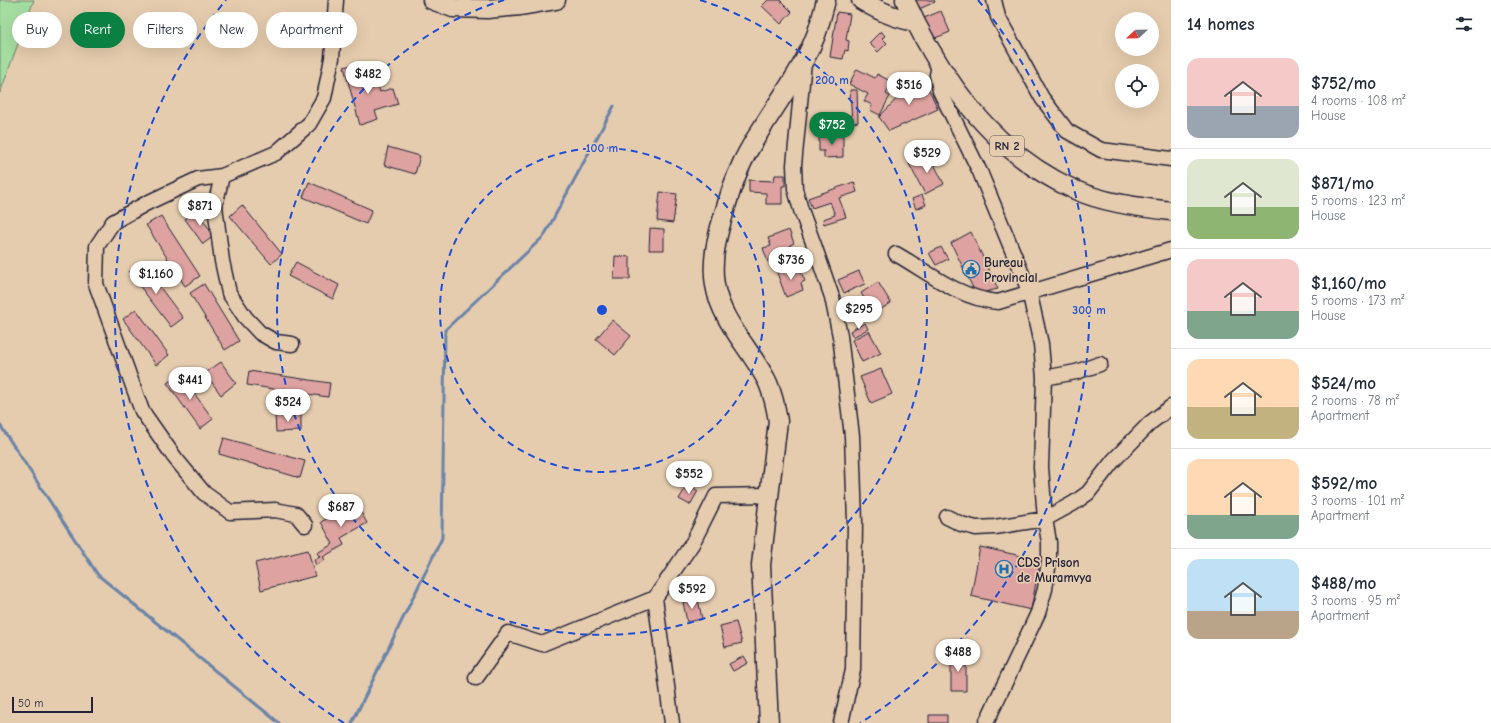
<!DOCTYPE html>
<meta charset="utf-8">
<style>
:root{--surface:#fff;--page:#f6f6f7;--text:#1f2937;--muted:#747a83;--line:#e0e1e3;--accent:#0b8043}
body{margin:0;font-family:"Comic Neue",sans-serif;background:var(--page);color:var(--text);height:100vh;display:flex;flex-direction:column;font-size:15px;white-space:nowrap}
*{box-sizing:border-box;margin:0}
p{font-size:13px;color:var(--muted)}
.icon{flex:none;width:22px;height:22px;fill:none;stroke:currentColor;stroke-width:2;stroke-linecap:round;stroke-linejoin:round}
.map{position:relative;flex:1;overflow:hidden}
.details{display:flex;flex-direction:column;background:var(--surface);width:320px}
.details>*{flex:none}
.guide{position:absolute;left:12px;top:12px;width:380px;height:36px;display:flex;gap:8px}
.needle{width:26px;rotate:248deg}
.fabs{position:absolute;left:1115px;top:12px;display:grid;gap:8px}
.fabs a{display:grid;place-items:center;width:44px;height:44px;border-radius:50%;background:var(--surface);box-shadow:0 4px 16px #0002;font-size:20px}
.scale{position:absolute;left:12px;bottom:10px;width:81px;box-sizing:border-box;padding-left:4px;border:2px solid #22223b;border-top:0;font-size:11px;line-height:14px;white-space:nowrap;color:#22223b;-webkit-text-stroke:3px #e6ccae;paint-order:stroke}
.price{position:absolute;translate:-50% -34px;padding:0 9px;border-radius:14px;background:#fff;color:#222;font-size:13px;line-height:26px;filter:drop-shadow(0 1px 2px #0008)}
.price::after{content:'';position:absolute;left:50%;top:24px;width:12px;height:9px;margin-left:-6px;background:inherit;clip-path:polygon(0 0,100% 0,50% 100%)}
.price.on{background:var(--accent);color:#fff}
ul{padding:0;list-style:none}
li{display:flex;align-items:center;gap:12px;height:100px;padding:0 16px}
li+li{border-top:1px solid var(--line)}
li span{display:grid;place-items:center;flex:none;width:112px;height:80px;border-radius:12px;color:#555}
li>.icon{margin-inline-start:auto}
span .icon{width:48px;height:48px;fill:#fffc;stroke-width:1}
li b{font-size:17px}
h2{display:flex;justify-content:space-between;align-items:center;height:48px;padding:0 16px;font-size:17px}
.chip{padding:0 14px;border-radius:18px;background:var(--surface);box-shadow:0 4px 16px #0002;font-size:14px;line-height:36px}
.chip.on{background:var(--accent);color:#fff}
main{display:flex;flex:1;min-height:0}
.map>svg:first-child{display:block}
.green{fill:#a5dda1;stroke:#64806e}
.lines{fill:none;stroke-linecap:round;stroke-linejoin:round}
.stream{stroke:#6984a9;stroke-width:3}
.building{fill:#dea3a0;stroke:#22223b}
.minor-casing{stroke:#22223b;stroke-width:17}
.major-casing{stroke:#22223b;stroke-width:21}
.minor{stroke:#e6ccae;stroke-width:14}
.major{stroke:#e6ccae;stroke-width:18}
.ring{fill:none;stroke:#1d4ed8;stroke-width:2;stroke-dasharray:7 5}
.labels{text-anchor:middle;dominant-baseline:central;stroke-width:3.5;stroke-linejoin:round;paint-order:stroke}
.shield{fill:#e6ccae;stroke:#5d555e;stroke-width:1}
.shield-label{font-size:12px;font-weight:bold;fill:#22223b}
.poi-label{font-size:13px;font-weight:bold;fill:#22223b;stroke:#e6ccae;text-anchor:start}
.centre{fill:#1d4ed8;stroke:#e6ccae;stroke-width:2}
.ring-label{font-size:12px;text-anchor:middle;font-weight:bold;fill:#1d4ed8;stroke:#e6ccae;stroke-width:3.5;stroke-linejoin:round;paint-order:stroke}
</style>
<main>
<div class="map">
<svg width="1171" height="723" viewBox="0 0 1171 723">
<rect width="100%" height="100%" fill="#e6ccae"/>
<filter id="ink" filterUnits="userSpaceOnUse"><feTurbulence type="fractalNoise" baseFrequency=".025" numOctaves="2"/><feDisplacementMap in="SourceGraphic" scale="8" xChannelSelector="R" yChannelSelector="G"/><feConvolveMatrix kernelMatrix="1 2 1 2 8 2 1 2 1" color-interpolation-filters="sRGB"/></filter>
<g filter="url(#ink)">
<path class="green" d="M0,0H34L0,93Z"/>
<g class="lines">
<path class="stream" d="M0,425L98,575L279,723
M352,723L442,538L445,330L544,236L614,106"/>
</g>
<path class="building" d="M768,0H780L792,12L781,24L762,6Z
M915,0H934L935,2L919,9Z
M941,11L950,32L933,39L924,18Z
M837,12L850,14L846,40L849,41L848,51L845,50L843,59L830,57Z
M881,31L885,36L882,38L887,43L878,52L869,43Z
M359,63L364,82L376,79L380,92L393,88L398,104L375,111L378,119L360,125L344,67Z
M857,69L875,78L877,74L892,82L886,94L890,96L880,115L870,110L872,105L864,101L868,94L849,84Z
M924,79L938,109L889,131L879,117L913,82Z
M850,90H857L858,122L852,123Z
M819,136H843V157L824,158V151H819Z
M388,147L420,156L415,174L384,165Z
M929,154L944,184L925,194L909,164Z
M775,175H785V186H782V204H766V193L749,192V180L774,181Z
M309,182L372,210L366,224L303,197Z
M854,182L857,192L839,198L846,217L824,224L823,219L835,215L830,202L812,208L808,198Z
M660,192L677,194L673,223L657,221Z
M922,195L926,205L916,209L912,199Z
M242,205L282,254L271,264L230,216Z
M197,211L214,236L203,244L185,219Z
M161,216L200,276L185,286L146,225Z
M650,228L664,229V250H649Z
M789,230L794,243L790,245L793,253L768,262L763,248L771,246L768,238Z
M971,232L998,289L976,294L951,243Z
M941,247L948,259L936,265L929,253Z
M615,256L630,257V279H614Z
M141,262L183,318L171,327L129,272Z
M296,262L339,285L333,299L288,276Z
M793,267L796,272L800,270L805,281L801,283L803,290L786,297L777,273Z
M859,271L865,284L844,293L838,280Z
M878,282L891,303L873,314L869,308L864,311L858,301L864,298L861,293Z
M204,284L239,341L225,350L190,293Z
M136,309L169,355L156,365L123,319Z
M612,320L631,336L615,355L596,339Z
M865,323L868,329L853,337L850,331Z
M869,331L881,353L862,362L852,340Z
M221,362L236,383L221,395L205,373Z
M881,369L892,394L871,403L860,377Z
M249,371L330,383L328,397L247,385Z
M180,374L213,419L200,429L167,383Z
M275,414H301V431L276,432Z
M224,438L305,461L300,478L219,454Z
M688,484L698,491L690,505L679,499Z
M355,502L367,523L341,538L344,545L323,557L325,560L316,565L314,560L320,557L317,553L333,544L321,522Z
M980,547L1040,560L1031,610L971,596Z
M308,550L315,576L261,590L255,563Z
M698,599L702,619L687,622L683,602Z
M736,622L742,643L725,647L720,626Z
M951,655H966V691H951Z
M744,656L748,663L733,671L729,664Z
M929,715H947V723H929Z"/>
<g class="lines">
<defs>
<path id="minor" d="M994,0L998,17L1042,98L1067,131L1101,150L1171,159
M804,62L794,165L795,189L801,210L814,245L832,297L840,336L852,436L855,522L853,670L841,723
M939,65L937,75L940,91L980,172L1029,291L1041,344L1044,378L1041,467L1045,519L1049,542V561L1045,589L1038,613L986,723
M222,176L198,179L147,203L113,222L97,246L96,284L142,411L175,458L204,493L230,512L275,510L296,514L305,525
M896,254C928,272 960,299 998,302L1171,250
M292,344L276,342L260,333L245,317L229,293L222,261L215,206L222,176L276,153L309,124L324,98L332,58L336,0
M1044,378L1076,372L1100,364
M947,517L961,524L976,528L995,527L1045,519L1074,503L1088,493L1113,461L1150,423L1171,407
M476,678L508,633L542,644L655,598
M672,723L655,598L692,544L716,496L768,495"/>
<path id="major" d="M432,0L453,8L487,9L521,6L556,0
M861,0C879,11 894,18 915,22
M905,0C940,77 993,153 1073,189C1103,203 1139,207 1171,211
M769,723L761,565L778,421C776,408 773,395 768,383C752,350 721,322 715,285C711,262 716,239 723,217C728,199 734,180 742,163C763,119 798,81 816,35C820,24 823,12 826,0"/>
</defs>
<use href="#minor" class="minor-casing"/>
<use href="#major" class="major-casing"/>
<use href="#minor" class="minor"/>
<use href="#major" class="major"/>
</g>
</g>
<g class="ring">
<circle cx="602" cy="310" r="162"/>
<path d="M700 0A325 325 0 1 1 504 0"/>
<path d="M344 723A487 487 0 0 1 226 0M978 0A487 487 0 0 1 860 723"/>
</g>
<defs>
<symbol id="civic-ring" viewBox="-11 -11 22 22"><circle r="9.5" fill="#e6ccae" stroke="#1f6fb2" stroke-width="1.5"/><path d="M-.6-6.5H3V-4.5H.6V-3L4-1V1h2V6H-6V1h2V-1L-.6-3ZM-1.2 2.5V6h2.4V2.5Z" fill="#1f6fb2"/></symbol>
<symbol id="hospital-ring" viewBox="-11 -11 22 22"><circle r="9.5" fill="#e6ccae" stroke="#1f6fb2" stroke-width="1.5"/><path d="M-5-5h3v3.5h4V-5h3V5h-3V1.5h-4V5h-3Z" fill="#1f6fb2"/></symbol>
</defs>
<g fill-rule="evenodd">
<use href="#civic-ring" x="961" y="259" width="20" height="20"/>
<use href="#hospital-ring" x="994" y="559" width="20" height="20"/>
</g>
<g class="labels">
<rect class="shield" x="990" y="136" width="34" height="20" rx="3"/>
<g class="shield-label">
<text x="1007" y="146">RN 2</text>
</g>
<g class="poi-label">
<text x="984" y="262">Bureau<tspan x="984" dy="15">Provincial</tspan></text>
<text x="1017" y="562">CDS Prison<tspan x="1017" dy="15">de Muramvya</tspan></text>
</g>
</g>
<circle cx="602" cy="310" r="6" class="centre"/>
<g class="ring-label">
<text x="832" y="84">200 m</text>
<text x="602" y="152">100 m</text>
<text x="1089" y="314">300 m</text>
</g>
</svg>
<div class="fabs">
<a><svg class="needle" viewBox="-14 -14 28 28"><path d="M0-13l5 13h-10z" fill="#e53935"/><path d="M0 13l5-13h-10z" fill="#747a83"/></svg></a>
<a><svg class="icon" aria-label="locate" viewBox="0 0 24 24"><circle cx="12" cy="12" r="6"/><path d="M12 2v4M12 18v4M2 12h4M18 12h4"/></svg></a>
</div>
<div class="scale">50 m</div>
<b class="price" style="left:368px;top:95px">$482</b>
<b class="price" style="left:909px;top:106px">$516</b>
<b class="price on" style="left:832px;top:146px">$752</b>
<b class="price" style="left:927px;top:174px">$529</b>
<b class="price" style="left:200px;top:227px">$871</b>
<b class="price" style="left:791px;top:281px">$736</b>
<b class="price" style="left:156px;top:295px">$1,160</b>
<b class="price" style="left:859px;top:330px">$295</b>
<b class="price" style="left:190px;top:401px">$441</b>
<b class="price" style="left:288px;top:423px">$524</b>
<b class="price" style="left:689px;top:495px">$552</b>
<b class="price" style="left:341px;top:528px">$687</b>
<b class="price" style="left:692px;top:610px">$592</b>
<b class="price" style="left:958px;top:673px">$488</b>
<div class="guide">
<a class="chip">Buy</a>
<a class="chip on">Rent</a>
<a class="chip">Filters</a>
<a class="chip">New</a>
<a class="chip">Apartment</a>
</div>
</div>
<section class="details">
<h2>14 homes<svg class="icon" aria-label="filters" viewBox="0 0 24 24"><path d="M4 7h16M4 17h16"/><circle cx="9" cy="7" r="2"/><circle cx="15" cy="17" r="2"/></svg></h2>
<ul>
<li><span style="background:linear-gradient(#f6c9c9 60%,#9aa5b1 0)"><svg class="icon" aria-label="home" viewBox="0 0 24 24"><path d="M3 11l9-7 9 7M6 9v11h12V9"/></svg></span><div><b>$752/mo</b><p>4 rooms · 108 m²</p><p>House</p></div></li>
<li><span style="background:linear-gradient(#dfe7d0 60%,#8fb573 0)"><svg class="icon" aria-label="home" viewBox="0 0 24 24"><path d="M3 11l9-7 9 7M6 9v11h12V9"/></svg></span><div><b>$871/mo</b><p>5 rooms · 123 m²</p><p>House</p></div></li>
<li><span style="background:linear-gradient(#f6c9c9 65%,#7fa58c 0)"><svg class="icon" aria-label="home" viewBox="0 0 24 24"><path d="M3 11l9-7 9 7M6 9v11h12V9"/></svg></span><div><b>$1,160/mo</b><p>5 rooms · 173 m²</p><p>House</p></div></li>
<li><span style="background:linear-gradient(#ffd9b3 60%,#c2b280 0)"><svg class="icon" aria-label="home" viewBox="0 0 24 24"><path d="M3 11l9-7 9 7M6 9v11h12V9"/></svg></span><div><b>$524/mo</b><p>2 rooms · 78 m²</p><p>Apartment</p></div></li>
<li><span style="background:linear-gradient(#ffd9b3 70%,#7fa58c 0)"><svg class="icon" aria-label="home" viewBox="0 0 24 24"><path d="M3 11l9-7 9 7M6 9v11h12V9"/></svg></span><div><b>$592/mo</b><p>3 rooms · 101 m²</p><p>Apartment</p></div></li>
<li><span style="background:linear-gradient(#bfe0f5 65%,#b9a48a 0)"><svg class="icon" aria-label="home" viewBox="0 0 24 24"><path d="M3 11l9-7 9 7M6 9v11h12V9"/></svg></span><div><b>$488/mo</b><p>3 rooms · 95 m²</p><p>Apartment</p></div></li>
</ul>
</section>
</main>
